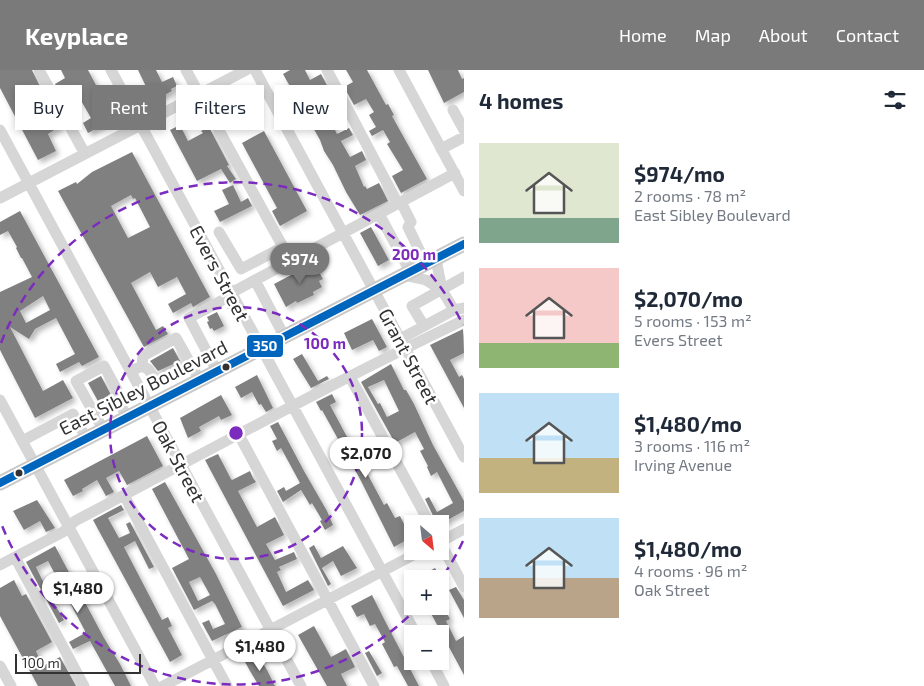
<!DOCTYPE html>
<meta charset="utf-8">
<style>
:root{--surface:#fff;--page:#f6f6f7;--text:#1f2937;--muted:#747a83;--accent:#7a7a7a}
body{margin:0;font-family:"Exo 2",sans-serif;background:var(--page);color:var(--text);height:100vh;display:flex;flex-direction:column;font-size:19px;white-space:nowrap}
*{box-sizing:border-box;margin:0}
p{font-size:16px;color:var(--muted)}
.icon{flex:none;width:28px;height:28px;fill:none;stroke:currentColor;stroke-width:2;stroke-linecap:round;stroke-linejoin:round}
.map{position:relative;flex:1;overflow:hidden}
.drawer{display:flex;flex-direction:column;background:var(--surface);width:460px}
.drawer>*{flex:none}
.guide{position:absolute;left:15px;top:15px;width:374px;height:45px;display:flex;gap:10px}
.needle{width:32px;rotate:152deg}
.fabs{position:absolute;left:404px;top:445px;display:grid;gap:10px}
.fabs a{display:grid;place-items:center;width:45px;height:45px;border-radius:0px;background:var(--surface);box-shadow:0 2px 8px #0003;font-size:25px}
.scale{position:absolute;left:15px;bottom:12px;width:126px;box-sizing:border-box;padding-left:5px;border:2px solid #323232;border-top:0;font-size:14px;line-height:18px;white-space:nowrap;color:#323232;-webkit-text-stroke:4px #fff;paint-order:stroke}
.price{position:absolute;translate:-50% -42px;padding:0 11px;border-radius:18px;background:#fff;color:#222;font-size:16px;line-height:32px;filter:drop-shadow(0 1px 2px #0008)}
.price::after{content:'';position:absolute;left:50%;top:30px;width:15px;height:11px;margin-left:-8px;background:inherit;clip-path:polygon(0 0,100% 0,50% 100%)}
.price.active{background:var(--accent);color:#fff}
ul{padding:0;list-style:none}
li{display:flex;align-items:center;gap:15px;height:125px;padding:0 15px}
li span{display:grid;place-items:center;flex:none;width:140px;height:100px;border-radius:0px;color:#555}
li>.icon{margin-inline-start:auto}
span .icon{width:60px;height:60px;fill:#fffc;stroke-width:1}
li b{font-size:21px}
h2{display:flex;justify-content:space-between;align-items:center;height:60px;padding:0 15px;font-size:21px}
.tag{padding:0 18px;border-radius:0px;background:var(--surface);box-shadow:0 2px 8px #0003;font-size:18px;line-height:45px}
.tag.active{background:var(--accent);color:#fff}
header{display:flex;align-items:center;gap:30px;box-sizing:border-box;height:70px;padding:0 25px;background:var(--accent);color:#fff}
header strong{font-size:24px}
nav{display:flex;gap:28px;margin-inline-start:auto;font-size:18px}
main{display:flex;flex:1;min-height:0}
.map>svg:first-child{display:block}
.building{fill:#808080;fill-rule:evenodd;filter:url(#shadow)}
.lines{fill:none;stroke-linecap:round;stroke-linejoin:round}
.minor{stroke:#d6d6d6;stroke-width:11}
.major{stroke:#c9c9c9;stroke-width:15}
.bus-1-casing{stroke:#fff;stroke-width:11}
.bus-1{stroke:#0065bd;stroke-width:8}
.ring{fill:none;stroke:#7b2cbf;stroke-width:2.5;stroke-dasharray:9 6}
.bus-dot{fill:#323232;stroke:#fff;stroke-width:2}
.labels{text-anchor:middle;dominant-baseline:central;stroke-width:5;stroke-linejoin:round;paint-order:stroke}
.street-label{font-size:19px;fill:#323232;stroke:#fff}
.centre{fill:#7b2cbf;stroke:#fff;stroke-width:2.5}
.ring-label{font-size:15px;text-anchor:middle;font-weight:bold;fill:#7b2cbf;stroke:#fff;stroke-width:5;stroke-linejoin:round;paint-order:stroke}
.line-badge{stroke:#fff;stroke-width:2}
.badge-label{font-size:14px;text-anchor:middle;font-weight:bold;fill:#fff}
</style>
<header>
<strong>Keyplace</strong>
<nav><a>Home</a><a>Map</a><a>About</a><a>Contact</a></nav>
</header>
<main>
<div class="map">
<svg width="464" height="616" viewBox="0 0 464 616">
<defs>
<filter id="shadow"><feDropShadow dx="3.5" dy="3.5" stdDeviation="2.5" flood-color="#0004"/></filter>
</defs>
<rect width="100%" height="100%" fill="#fff"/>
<path class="building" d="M0,0H32L46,29L33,36L35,39L31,41L40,59L52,52L51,51L57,48L61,56L48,64L56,81L38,90L0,18Z
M61,0H88L114,49L88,63L83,53L91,48L72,15L59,21L55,14L65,8Z
M138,0H156L162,12L173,7L177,16L171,19L172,21L153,31Z
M290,0H305L310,10L321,4L338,36L327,42L328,44H327L337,64L349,58L353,65L341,71L350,87L362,81L366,90L355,96L364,117L365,116L367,119L379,113L388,131L360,145L346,122L333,95L324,81L320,70L283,4Z
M346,0H367L386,35L388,34L394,45L392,46L427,109L401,123L392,106L403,100L387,74L390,72L383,60L372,66L369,61L376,57L369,45L374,42L366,29L354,35L344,17L353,12Z
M428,0H458L462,9L464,8V22L444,33Z
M180,55L188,71L203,63L201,61L209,57L229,95L227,96L236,109L230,113L221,99L197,111L170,60Z
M264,61L307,141L280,156L272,141L277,138L242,73Z
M132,82L210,227L193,237L191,233L173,243L168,234L186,224L177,207L158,217L150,202L131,213L156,260L163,256L168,264L144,277L58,121L76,112L77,114L92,102ZM131,125L133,129L135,128L150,157L128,168L111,136Z
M233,115L241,132L248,128L252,136L220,152L214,141L229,134L222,120Z
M20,141L99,287L82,296L79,292L60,302L56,294L75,284L56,248L35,259L29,269L10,257L43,321L63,310L73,328L35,348L0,280V222L32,207L22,188H21L16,178L17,177L8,161L0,165V152ZM43,226L50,240L26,253L20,241Z
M371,157L389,190L378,196L360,163Z
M314,193L323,209L319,211L322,217L313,222L314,225L297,233L296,231L286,237L274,214Z
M217,242L224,256L214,261L212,258L210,259L207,252L209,251L207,247Z
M372,249L387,277L379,281L373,270L352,280L344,263Z
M463,259L464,283L450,290L459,307L462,305L464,309V338L430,275Z
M173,278L180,291L158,301L150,291Z
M302,284L318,311L327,306L329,309L311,318L293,289Z
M391,294L404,320H406L414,334L433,375L464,431V441L440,454H437L425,429L429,427L437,442L453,433L437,402L431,406L427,397L428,396L420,381L424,379L415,362L395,373L361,312ZM384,310L399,341L387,347L380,333L378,334L368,317Z
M257,305L273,338L266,342L261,334L259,335L252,322L241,328L235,317Z
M101,306L110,323V327L99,333L88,313Z
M332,324L336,332L330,335L354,380L356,378L362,389L360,390L384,435L387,433L395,448L400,446L406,458L412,454V467L394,477L361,411L322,340L321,341L316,332Z
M221,325L232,345L221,350L219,346L199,357L201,361L188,368L180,348Z
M278,352L304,401L327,441L333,455L325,460L320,451L322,450L312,433L310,435L301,420L283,432L277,421L284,417L286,421L300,413L281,378L277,381L272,371L277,369L270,356Z
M147,366L163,396L127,415L119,401L106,408L114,422L106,426L97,410L82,419L83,421L73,426L64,410Z
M218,384L231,409L232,410L250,401L253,408L256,412L238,421L257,457L275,447L284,465L266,474L275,490L294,482L297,489L279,497L281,500L277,502L286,522L308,510L314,520L283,536L205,390Z
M165,412L216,504L242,557L212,571L202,553L209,550L213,559L225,554L215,534L212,531L194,540L172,498L189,489L152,419ZM200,507L210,525L198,531L189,512Z
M37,430L55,458L46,462L40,451L24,460L13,441Z
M121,435L124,440L108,448L119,468L130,463L126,454L130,452L154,497L149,499L135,471L124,477L162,550L168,547L172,556L168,558L182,585L170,592L93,450Z
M314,475L321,488L343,476L357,498L341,506L333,491L322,498L331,514L328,516L309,478Z
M55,476L104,568L120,594L131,616H115L90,571L73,579L69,572L85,563V561L48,491L36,497L50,526L64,550L59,553L26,492Z
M435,498L439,505L431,509H415Z
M14,510L22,526L26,524L52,572L36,581L43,596L60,587L76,616H38L0,546V518Z
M456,517L464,530V548L449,520Z
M372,525L384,549L419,616H408L397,596L394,597L391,591L382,574L385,572L375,554L370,556L364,544L357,547L351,536Z
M427,536H443L450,549L446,551L456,571L464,566V605Z
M314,556L331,587L346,579L355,597L341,604L347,616H327L319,602L298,565Z
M369,581L382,603L377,606L365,583Z
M258,585L267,600L275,616H259L250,601L245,592Z"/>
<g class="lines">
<path class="minor" d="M39,0L85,84
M111,0L416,564
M186,0L283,177L241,199L219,162
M255,0L464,387
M327,0L398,134
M399,0L464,121
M453,40L464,60
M0,60L301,616
M441,79L464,67
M0,128L246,0
M401,132L411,152L408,157L426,194
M379,144L410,201
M436,189L442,220L454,240
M403,205L426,210L442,220
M255,210L284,266
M231,223L455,103
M424,256L412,236L464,207
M400,269L454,240L464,238
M142,296L148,299L155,309L165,307L190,294
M131,301L142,296L143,286L176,268L199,309
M217,301L189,248L232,225
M350,307L430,454
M0,330L155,616
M103,359L76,311L104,296L117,320V328L127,347
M239,365L374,616
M22,371L73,344L86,368
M124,425L227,616
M440,472L464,517
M440,472L464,459
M15,487L84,616
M0,495L63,462L75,451C204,383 332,313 464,250
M431,591L444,616
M0,596L11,616
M163,616L421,481"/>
<path class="major" d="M0,413L464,174"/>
<defs>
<path id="bus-1" d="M0,413L464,174"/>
</defs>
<use href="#bus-1" class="bus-1-casing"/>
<use href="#bus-1" class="bus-1"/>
</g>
<g class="ring">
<circle cx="236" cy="363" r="126"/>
<path d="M463 471A252 252 0 0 1 441 509M419 536A252 252 0 0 1 1 453M1 273A252 252 0 0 1 463 255"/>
</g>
<g class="bus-dot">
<circle cx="226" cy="297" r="4.5"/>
<circle cx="19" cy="403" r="4.5"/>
</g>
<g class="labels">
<g class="street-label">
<text transform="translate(220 203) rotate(62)">Evers Street</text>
<text transform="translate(409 286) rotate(62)">Grant Street</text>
<text transform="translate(143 317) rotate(-27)">East Sibley Boulevard</text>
<text transform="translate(179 391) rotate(62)">Oak Street</text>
</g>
</g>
<circle cx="236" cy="363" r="8" class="centre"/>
<g class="ring-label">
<text x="414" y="190">200 m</text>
<text x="325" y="279">100 m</text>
</g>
<rect class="line-badge" x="246" y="264" width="38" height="24" rx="5" fill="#0065bd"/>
<g class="badge-label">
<text x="265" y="281">350</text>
</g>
</svg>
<div class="fabs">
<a><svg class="needle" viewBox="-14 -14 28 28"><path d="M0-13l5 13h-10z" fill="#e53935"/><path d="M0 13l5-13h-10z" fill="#747a83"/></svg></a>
<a>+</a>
<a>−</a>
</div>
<div class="scale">100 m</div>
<b class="price active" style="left:300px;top:215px">$974</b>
<b class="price" style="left:366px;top:409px">$2,070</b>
<b class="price" style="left:78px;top:544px">$1,480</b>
<b class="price" style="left:260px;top:602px">$1,480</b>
<div class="guide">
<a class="tag">Buy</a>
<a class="tag active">Rent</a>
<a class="tag">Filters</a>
<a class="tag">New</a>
</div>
</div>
<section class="drawer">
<h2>4 homes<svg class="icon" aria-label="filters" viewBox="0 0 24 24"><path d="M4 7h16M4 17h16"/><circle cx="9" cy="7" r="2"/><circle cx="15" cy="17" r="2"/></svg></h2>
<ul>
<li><span style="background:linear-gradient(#dfe7d0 75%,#7fa58c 0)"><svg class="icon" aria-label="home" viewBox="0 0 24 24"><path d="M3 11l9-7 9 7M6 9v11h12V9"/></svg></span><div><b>$974/mo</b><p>2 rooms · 78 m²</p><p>East Sibley Boulevard</p></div></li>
<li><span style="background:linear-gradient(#f6c9c9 75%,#8fb573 0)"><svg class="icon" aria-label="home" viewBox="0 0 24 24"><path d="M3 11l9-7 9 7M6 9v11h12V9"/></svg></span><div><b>$2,070/mo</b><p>5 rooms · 153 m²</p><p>Evers Street</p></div></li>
<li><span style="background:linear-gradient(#bfe0f5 65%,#c2b280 0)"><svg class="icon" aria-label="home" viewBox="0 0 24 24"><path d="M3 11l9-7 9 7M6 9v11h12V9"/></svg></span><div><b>$1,480/mo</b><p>3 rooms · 116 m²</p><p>Irving Avenue</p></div></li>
<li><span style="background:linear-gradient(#bfe0f5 60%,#b9a48a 0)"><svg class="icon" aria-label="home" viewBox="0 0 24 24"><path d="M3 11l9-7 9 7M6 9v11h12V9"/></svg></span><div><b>$1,480/mo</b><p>4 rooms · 96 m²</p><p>Oak Street</p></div></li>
</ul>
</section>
</main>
